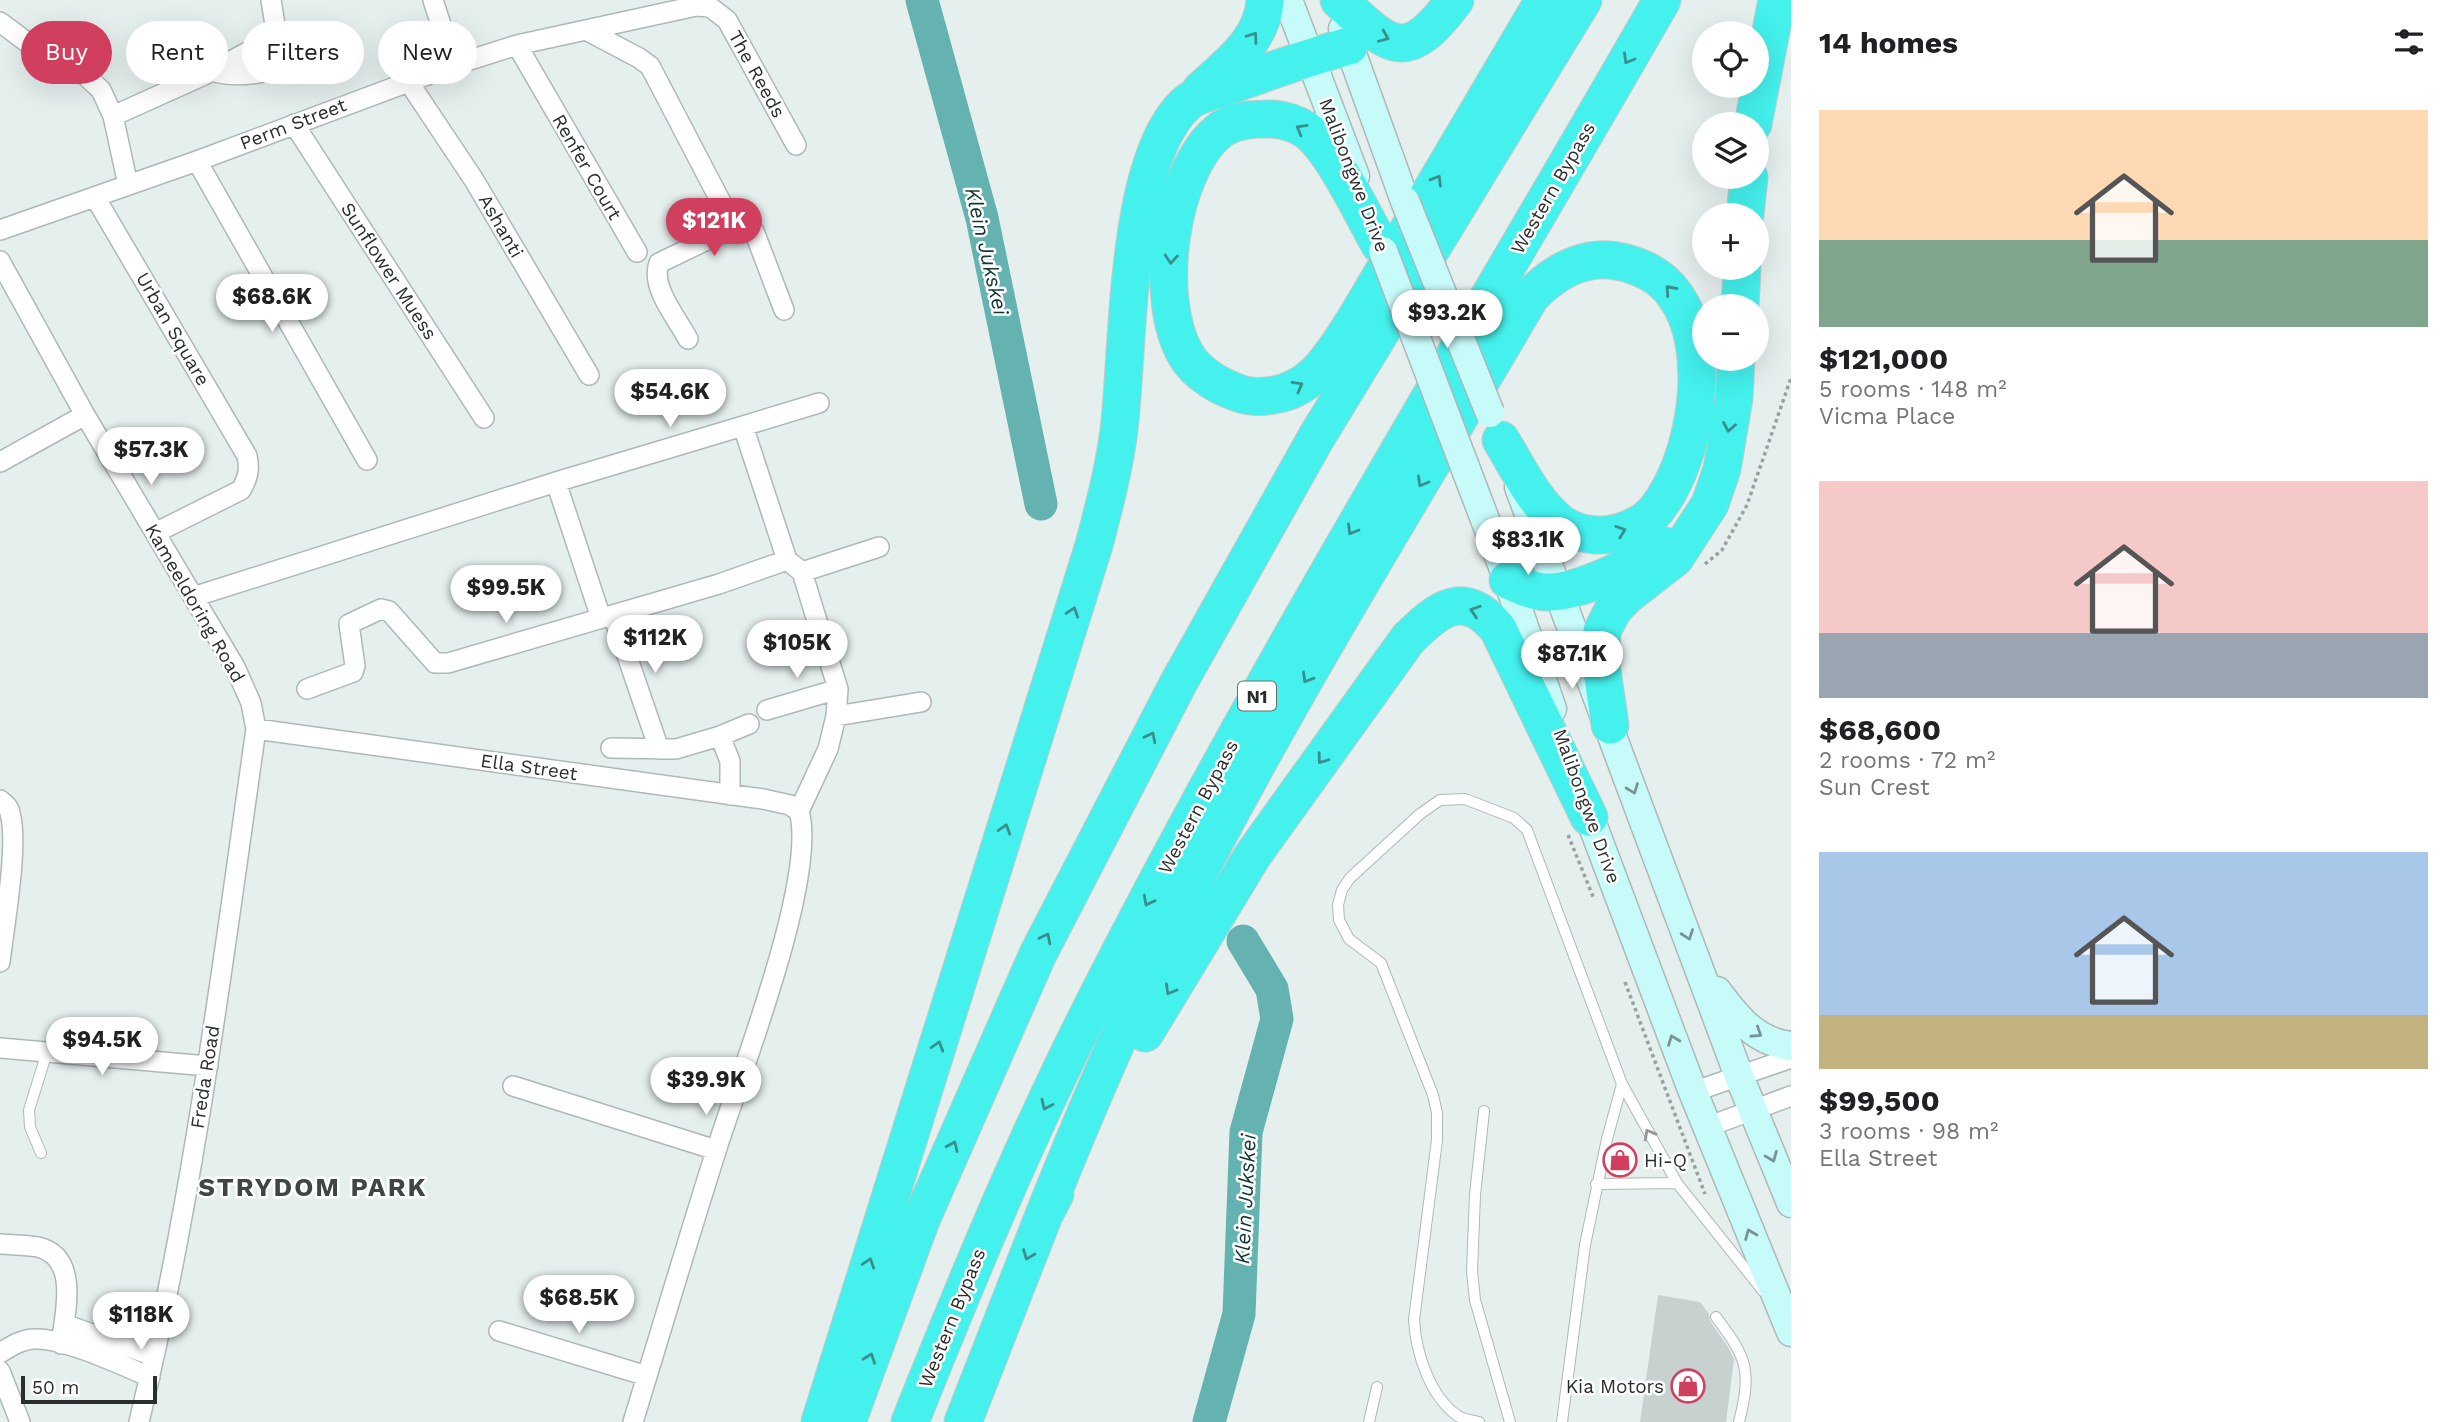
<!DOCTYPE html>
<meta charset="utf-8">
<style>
:root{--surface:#fff;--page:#f2f2f2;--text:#202124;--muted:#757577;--accent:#d0405e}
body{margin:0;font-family:"Work Sans",sans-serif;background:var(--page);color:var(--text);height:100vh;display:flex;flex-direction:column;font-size:26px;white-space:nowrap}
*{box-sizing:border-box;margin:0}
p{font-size:23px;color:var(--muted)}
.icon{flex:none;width:38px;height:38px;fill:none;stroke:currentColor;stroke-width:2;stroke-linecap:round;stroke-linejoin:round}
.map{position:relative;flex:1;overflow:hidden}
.sheet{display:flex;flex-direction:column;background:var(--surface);width:665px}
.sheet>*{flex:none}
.top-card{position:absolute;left:21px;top:21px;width:665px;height:63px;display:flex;gap:14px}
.controls{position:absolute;left:1692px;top:21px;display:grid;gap:14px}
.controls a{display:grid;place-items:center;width:77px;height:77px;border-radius:50%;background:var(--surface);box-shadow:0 7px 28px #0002;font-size:35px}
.scale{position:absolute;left:21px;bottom:18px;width:136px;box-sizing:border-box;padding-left:7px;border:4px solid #2a2e2e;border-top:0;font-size:19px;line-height:24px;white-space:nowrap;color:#2a2e2e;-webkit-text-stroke:5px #fff;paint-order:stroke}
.price{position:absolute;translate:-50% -60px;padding:0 16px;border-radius:24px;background:#fff;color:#222;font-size:23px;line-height:46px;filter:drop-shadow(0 2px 4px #0008)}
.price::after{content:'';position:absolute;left:50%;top:42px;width:21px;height:16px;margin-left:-10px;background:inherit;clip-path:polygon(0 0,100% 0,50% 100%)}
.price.selected{background:var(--accent);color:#fff}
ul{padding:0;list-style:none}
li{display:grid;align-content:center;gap:14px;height:371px;padding:0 28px}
li span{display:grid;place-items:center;height:217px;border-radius:0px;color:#555}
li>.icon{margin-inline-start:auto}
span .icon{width:126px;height:126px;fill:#fffc;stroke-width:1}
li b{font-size:30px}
h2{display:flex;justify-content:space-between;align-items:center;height:84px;padding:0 28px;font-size:30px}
.tag{padding:0 24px;border-radius:32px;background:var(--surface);box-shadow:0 7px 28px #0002;font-size:24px;line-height:63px}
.tag.selected{background:var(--accent);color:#fff}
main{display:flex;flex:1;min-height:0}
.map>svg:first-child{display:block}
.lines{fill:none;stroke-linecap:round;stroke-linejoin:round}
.river{stroke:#64b3b0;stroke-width:33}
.building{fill:#c7d1d0}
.lane-casing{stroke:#afb8b8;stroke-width:12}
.street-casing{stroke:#afb8b8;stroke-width:22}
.secondary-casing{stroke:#afb8b8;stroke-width:31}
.highway-casing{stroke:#c8c9c9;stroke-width:39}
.path{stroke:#99a1a0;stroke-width:3.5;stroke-dasharray:3.5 3.5;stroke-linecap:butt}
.lane{stroke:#fff;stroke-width:10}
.street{stroke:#fff;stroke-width:19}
.secondary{stroke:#c7fbfa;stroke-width:28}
.highway{stroke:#44f1ed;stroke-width:37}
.secondary-bridge-casing{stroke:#afb8b8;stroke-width:31;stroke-linecap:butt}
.secondary-bridge{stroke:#c7fbfa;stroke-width:28}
.oneway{stroke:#37908e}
.oneway2{stroke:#789494}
.oneway3{stroke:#949696}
.labels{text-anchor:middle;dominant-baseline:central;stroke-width:5;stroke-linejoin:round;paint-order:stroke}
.shield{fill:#fff;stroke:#6a6d6d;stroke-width:2}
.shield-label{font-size:18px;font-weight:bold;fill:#2a2e2e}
.street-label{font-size:19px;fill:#2a2e2e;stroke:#fff}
.poi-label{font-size:19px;fill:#2a2e2e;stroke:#fff;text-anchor:start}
.water-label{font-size:21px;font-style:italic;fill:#0f3635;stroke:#fff}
.district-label{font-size:26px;font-weight:bold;letter-spacing:2px;fill:#3e4646;stroke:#fff}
</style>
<main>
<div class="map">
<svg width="1791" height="1422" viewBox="0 0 1791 1422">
<rect width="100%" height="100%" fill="#e5efee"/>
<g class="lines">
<path class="river" d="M922,0L982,218L1041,504
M1209,1422L1239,1314L1246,1132L1277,1019L1272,989L1243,941"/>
</g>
<path class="building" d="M1658,1295L1700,1302L1709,1314L1710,1321L1728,1347L1734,1359L1726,1422H1640Z"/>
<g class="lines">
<defs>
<path id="lane" d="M1622,1084L1677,1183L1763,1291
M1484,1111L1475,1195L1472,1271L1475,1300L1510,1422
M41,1153L30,1127L29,1110L47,1052
M1596,1184L1677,1183
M1716,1317C1747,1358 1752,1370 1739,1422
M1369,1422L1377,1387
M1479,1422C1472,1420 1464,1420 1458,1416C1430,1397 1416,1353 1414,1320L1437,1140V1113L1433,1095L1381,963L1349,939L1339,920L1338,905L1342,890L1350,878L1420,814L1440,800L1465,799L1514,818L1527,830L1622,1084L1607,1139L1585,1245L1562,1422"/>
<path id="street" d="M433,0L454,65
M0,22L44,55L86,76L101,90L113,116L128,185
M588,31L639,58L650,66L734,227
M517,45L637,252
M161,51C181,40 200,41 218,55L219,61L213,71C245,83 301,63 334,54
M408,81L474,180L589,375
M113,116L213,71L271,39L276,31L271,0
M294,124L484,418
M197,161L367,460
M95,197L247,456C250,469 248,478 241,490L155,533
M0,230L197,161L454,65L517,45L696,6L710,7L727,20L796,145
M0,261L85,415L235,667L251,703L256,729C223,961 194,1194 139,1422
M688,339C677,318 650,287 659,263L734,227L741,226L754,231L784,310
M743,426L819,403
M0,462L85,415
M556,482L601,618
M802,572L879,547
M193,597L556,482L743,426L787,560L802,572L838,689L836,716L828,749L799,811
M613,615L659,749
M307,689L353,672L355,666L349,624L381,609L389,611L435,663H448L719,584L787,560
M767,710L838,689
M836,716L921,702
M256,729L763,799L790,805L799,811
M720,736L730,761V795
M611,748L676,749L720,736L749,724
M0,800C5,804 9,807 10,813C19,844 4,927 0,962
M0,1048L208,1066
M513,1086L716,1150
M1693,1092L1791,1058
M1707,1127L1791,1096
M0,1244C13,1245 26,1245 38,1247C80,1257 65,1313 61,1344
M64,1324L154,1356
M499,1331L647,1376
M0,1353C11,1346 22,1339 35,1339C62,1337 124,1366 150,1377
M0,1371L20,1422
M633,1422C661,1331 688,1239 717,1148C740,1075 818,877 799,811"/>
<path id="secondary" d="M1288,0L1355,176
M1343,29L1405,201
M1465,467L1508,580L1552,709
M1519,487L1739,1076L1791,1203
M1582,797L1693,1092L1791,1332
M1717,991C1737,1018 1756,1042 1791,1046"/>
<path id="highway" d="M1339,0C1391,49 1406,65 1455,0
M1201,90C1229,64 1263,40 1265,0
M1753,124L1777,0
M1745,215L1749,177
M1380,245C1363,215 1336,158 1313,136C1301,124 1281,118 1265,119C1249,119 1232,121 1219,131C1169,172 1153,299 1186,355C1197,374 1220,387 1241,394C1250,397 1257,397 1267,396C1313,392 1332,355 1355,320L1544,0
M1740,306L1742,268
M1508,580C1520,585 1531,591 1544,592C1580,594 1634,564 1665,546
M1610,725L1601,664L1602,631L1613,610L1626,596L1675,558L1710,504L1722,469L1734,398L1736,359
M1145,1033L1253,855L1408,639C1439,608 1464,588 1498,629L1589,817
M1044,1215C1083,1117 1124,1020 1172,925C1280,709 1409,504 1531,296C1556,270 1589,252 1626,263C1644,268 1663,278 1674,294C1715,347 1696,461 1656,510C1643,526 1619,535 1599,535C1585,535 1571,531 1559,522C1534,502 1518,468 1501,440
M820,1422L1094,545C1104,507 1114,469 1119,430C1129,349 1124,156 1188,102C1198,94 1216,91 1228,86C1268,72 1308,57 1349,46
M847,1422L921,1220L1038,954L1179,682L1316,438L1583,0
M910,1422C966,1282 1024,1141 1092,1007C1266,663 1470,335 1662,0
M963,1422L1044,1215L1055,1194"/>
</defs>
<use href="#lane" class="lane-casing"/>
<use href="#street" class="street-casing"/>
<use href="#secondary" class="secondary-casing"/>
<use href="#highway" class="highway-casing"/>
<path class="path" d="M1705,564L1722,550L1747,505L1791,378
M1568,835L1594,899
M1625,982L1705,1194"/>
<use href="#lane" class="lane"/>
<use href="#street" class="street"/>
<use href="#secondary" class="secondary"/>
<use href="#highway" class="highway"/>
<defs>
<path id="secondary-bridge" d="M1405,201L1490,413
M1383,251L1465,467"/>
</defs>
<use href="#secondary-bridge" class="secondary-bridge-casing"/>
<use href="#secondary-bridge" class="secondary-bridge"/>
</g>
<defs><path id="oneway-chevron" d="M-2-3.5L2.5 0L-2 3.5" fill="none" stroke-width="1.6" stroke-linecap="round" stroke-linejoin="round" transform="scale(1.75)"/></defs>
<g class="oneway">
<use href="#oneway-chevron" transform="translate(1253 37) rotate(-54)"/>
<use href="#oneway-chevron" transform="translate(1384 37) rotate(23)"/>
<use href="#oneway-chevron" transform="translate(1628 59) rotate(120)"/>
<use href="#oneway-chevron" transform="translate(1301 129) rotate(-150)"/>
<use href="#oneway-chevron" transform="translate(1437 180) rotate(-59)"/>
<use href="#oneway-chevron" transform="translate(1171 259) rotate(95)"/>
<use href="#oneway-chevron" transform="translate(1670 290) rotate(-132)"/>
<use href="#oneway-chevron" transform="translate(1298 386) rotate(-29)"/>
<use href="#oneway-chevron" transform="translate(1729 427) rotate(100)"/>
<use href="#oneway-chevron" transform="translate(1422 482) rotate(120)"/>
<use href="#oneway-chevron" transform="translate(1352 530) rotate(120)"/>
<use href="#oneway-chevron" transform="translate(1621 531) rotate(-19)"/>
<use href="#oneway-chevron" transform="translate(1475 611) rotate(-162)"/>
<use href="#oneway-chevron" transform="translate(1073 612) rotate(-72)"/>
<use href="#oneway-chevron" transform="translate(1307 678) rotate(121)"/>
<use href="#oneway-chevron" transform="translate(1151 737) rotate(-63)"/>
<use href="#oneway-chevron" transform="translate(1322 759) rotate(126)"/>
<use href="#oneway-chevron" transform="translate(1005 829) rotate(-73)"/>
<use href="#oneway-chevron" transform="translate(1148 901) rotate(118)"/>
<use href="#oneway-chevron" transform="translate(1046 938) rotate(-63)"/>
<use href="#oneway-chevron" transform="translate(1170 990) rotate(120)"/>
<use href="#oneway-chevron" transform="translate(938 1046) rotate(-73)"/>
<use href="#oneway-chevron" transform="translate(1046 1105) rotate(115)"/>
<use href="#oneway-chevron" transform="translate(953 1146) rotate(-66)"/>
<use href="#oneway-chevron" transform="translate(1028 1255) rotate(111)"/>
<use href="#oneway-chevron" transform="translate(869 1263) rotate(-72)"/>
<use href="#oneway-chevron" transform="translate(870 1358) rotate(-70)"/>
</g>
<g class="oneway2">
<use href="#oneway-chevron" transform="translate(1633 789) rotate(69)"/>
<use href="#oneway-chevron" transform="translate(1688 935) rotate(70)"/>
<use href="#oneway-chevron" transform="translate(1757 1033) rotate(33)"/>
<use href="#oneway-chevron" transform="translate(1673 1040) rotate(-111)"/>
<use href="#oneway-chevron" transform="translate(1772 1157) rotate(68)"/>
<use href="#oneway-chevron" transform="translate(1750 1234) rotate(-112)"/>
</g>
<use class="oneway3" href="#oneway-chevron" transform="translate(1649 1134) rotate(-119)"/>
<defs>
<symbol id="shop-ring" viewBox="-11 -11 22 22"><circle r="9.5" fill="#fff" stroke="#d0405e" stroke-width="1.5"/><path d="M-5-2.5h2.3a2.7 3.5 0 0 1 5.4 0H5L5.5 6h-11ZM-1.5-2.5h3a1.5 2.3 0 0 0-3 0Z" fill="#d0405e"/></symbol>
</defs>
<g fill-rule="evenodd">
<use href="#shop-ring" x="1601" y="1141" width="38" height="38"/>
<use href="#shop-ring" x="1669" y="1367" width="38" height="38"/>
</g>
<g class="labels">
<rect class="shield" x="1238" y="681.5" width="38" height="29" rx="5"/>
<g class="shield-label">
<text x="1257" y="696">N1</text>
</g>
<g class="street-label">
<text transform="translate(757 74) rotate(61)">The Reeds</text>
<text transform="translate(293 124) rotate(-21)">Perm Street</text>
<text transform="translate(587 167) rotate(60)">Renfer Court</text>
<text transform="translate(1354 175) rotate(69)">Malibongwe Drive</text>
<text transform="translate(1553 188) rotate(-60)">Western Bypass</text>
<text transform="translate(501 226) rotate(60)">Ashanti</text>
<text transform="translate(389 271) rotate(57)">Sunflower Muess</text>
<text transform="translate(173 329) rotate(60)">Urban Square</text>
<text transform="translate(195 603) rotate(60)">Kameeldoring Road</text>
<text transform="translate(529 767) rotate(8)">Ella Street</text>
<text transform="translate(1587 806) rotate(70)">Malibongwe Drive</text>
<text transform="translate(1198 807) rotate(-62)">Western Bypass</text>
<text transform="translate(205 1077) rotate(-81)">Freda Road</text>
<text transform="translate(952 1318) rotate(-68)">Western Bypass</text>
</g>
<g class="poi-label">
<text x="1644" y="1160">Hi-Q</text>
<text x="1664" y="1386" text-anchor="end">Kia Motors</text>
</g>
<g class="water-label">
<text transform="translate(987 251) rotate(77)">Klein Jukskei</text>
<text transform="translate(1245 1199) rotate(-87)">Klein Jukskei</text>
</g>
<g class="district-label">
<text x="313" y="1187">STRYDOM PARK</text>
</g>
</g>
</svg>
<div class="controls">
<a><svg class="icon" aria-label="locate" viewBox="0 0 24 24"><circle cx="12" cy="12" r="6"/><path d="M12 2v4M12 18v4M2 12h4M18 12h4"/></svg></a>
<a><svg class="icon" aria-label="layers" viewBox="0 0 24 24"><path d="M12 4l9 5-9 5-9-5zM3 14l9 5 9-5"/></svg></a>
<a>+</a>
<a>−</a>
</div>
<div class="scale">50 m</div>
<b class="price selected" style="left:714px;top:258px">$121K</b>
<b class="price" style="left:272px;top:334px">$68.6K</b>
<b class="price" style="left:1447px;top:350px">$93.2K</b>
<b class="price" style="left:670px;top:429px">$54.6K</b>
<b class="price" style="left:151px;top:487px">$57.3K</b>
<b class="price" style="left:1528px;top:577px">$83.1K</b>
<b class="price" style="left:506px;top:625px">$99.5K</b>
<b class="price" style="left:655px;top:675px">$112K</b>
<b class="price" style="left:797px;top:680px">$105K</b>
<b class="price" style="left:1572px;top:691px">$87.1K</b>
<b class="price" style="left:102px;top:1077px">$94.5K</b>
<b class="price" style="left:706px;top:1117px">$39.9K</b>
<b class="price" style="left:579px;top:1335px">$68.5K</b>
<b class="price" style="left:141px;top:1352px">$118K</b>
<div class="top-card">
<a class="tag selected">Buy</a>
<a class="tag">Rent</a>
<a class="tag">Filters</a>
<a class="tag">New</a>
</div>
</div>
<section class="sheet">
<h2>14 homes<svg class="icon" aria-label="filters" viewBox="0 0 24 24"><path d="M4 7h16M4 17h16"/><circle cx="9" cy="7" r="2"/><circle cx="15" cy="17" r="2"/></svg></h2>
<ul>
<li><span style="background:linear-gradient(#ffd9b3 60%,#7fa58c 0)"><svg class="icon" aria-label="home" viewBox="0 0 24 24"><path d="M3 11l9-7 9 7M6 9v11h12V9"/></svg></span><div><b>$121,000</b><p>5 rooms · 148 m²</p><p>Vicma Place</p></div></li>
<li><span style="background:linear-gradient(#f6c9c9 70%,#9aa5b1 0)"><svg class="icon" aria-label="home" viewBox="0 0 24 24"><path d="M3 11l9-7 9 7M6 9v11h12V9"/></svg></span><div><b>$68,600</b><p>2 rooms · 72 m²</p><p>Sun Crest</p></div></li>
<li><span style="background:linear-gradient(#a9c7e8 75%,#c2b280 0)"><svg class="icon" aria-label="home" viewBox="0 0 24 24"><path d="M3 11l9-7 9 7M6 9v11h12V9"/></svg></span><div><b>$99,500</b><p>3 rooms · 98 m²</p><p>Ella Street</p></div></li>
</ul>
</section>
</main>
